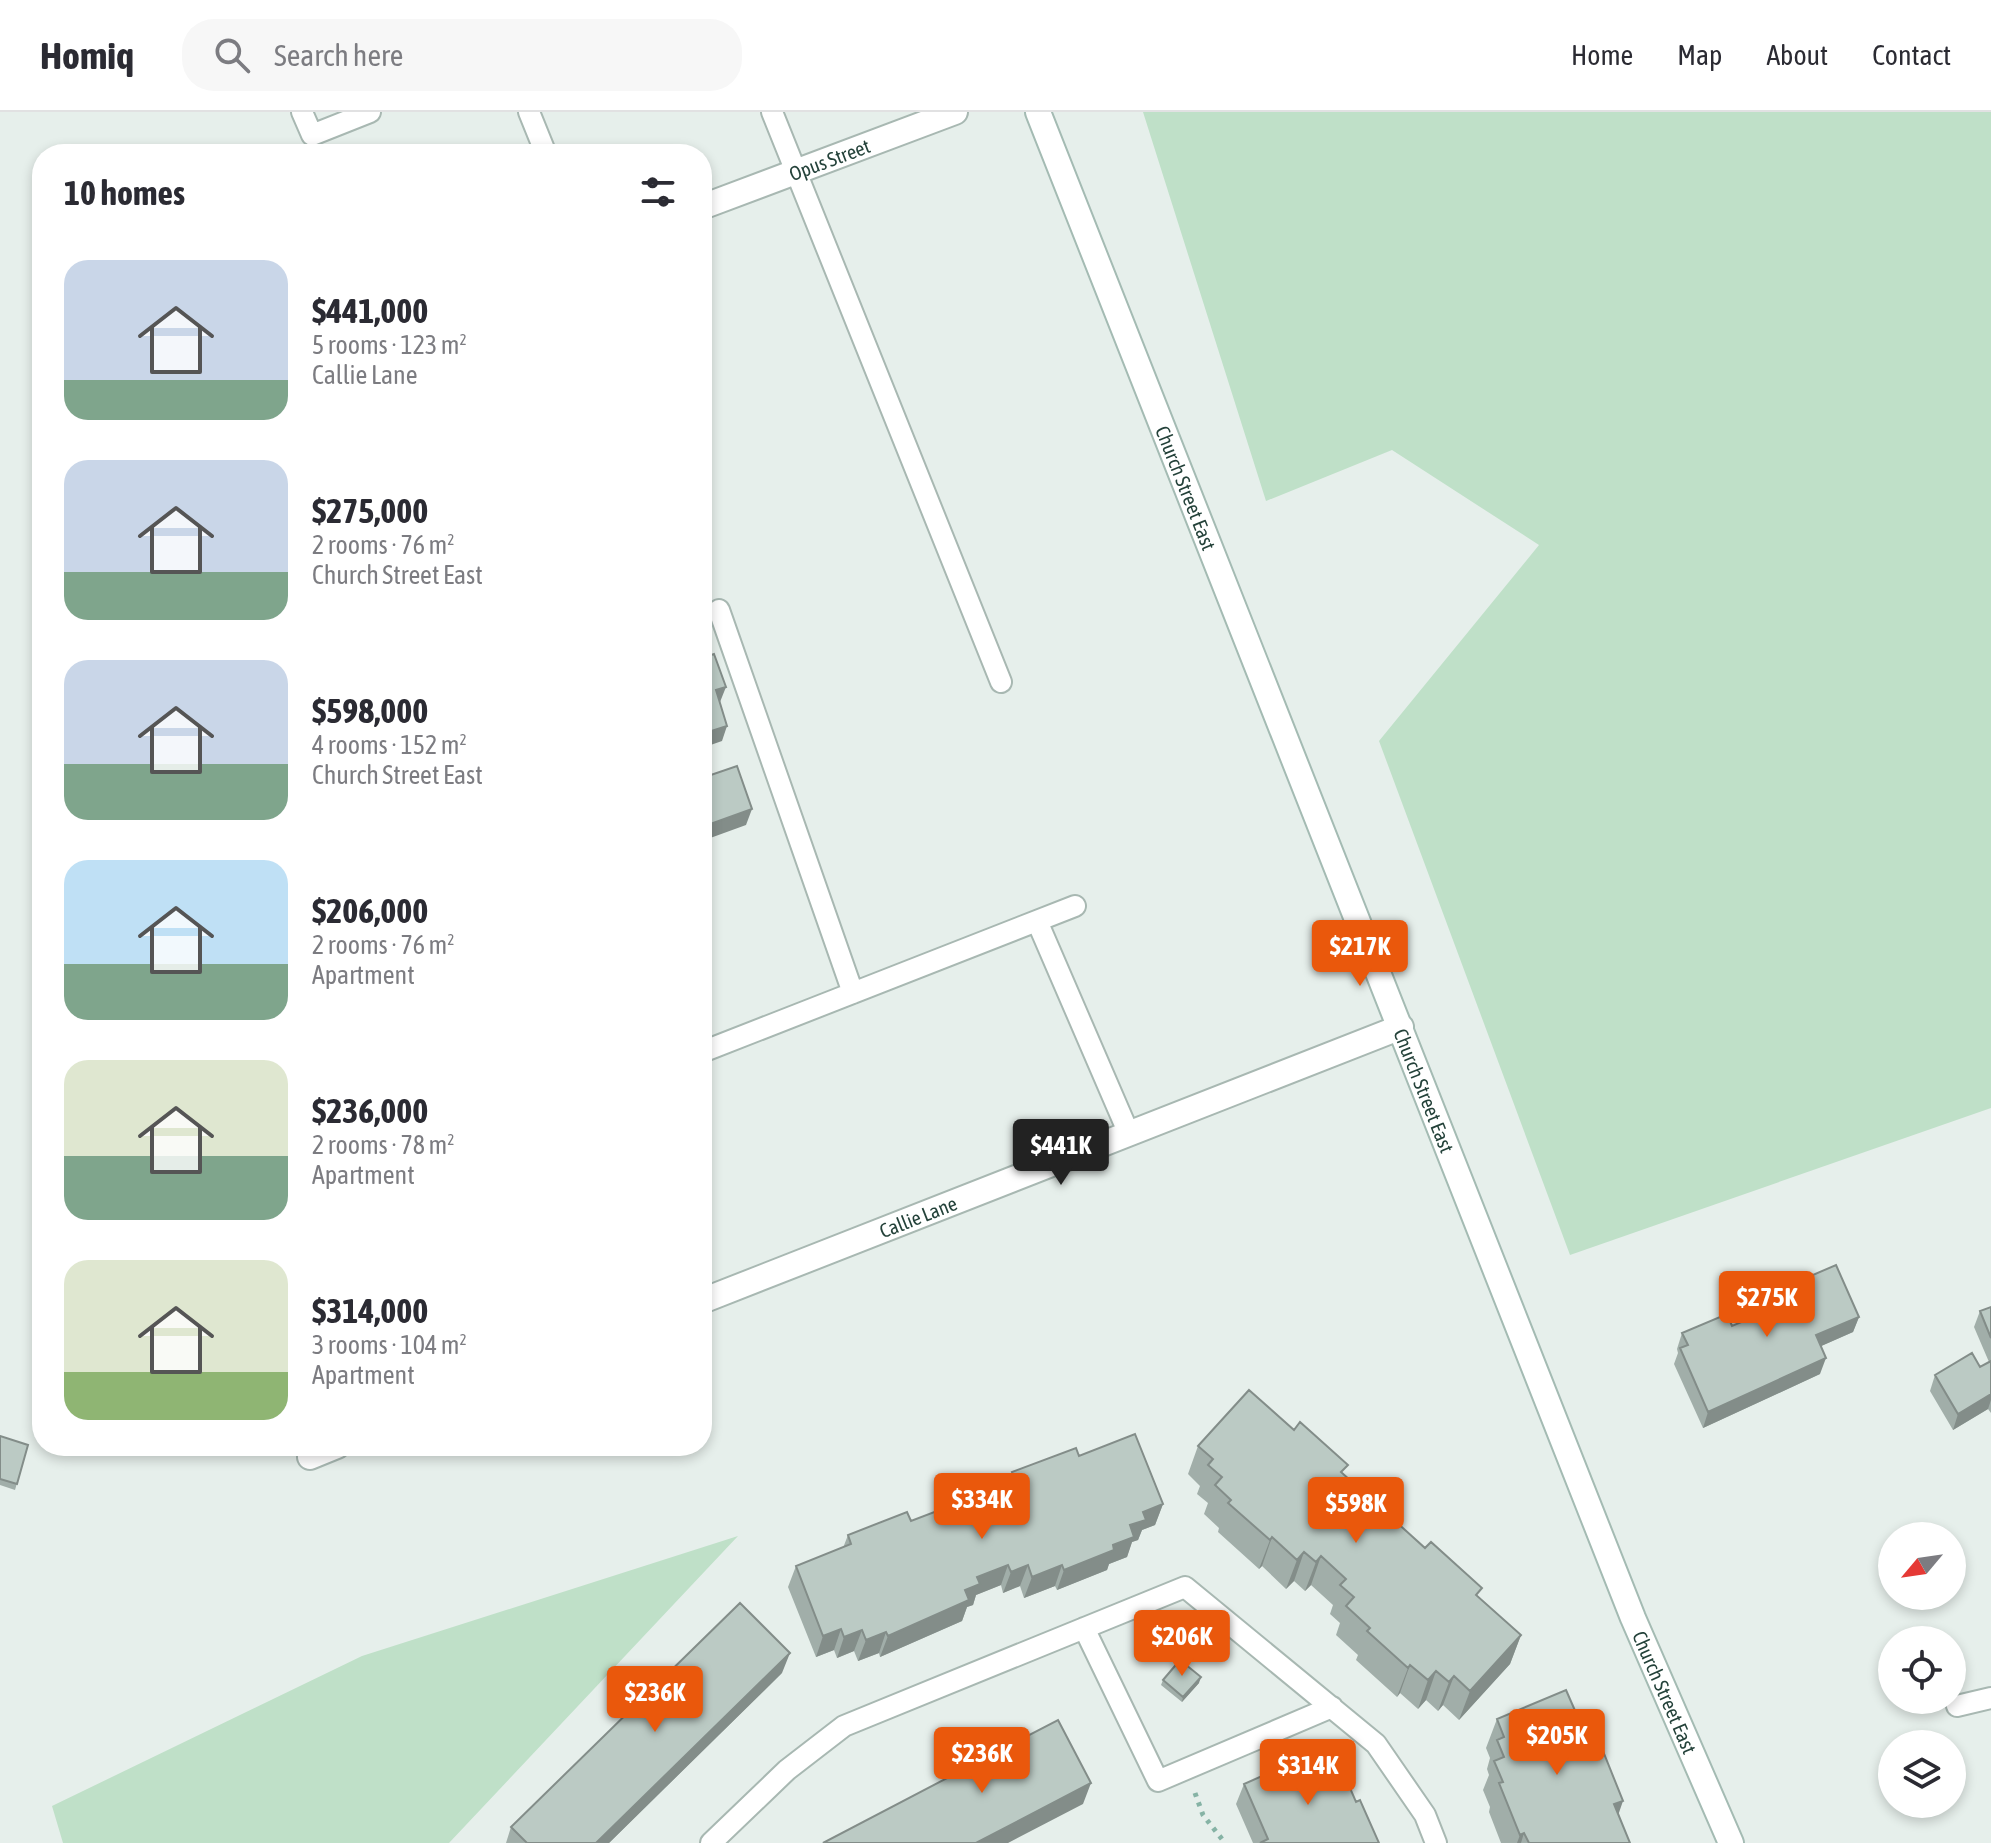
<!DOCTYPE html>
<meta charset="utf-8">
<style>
:root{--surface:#fff;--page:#f7f7f7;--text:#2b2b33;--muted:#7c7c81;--line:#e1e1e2;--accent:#ea580c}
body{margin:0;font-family:"Asap Condensed",sans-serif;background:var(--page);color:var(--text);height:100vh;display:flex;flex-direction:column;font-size:30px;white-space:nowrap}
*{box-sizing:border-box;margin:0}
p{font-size:26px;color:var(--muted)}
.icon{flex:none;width:44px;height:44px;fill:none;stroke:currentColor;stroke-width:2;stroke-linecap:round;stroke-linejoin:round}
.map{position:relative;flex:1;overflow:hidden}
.drawer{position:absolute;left:32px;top:32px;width:680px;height:1312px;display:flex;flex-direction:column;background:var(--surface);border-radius:32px;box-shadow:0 4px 12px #0003}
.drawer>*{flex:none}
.needle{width:52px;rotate:241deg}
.tools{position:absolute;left:1878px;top:1410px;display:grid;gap:16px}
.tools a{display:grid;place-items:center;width:88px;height:88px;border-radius:50%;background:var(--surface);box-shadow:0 4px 12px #0003;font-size:40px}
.price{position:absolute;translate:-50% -68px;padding:0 18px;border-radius:8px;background:var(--accent);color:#fff;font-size:26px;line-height:52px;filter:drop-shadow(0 2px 4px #0008)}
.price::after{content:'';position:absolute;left:50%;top:48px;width:24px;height:18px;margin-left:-12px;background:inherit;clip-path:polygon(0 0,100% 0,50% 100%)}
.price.current{background:#222;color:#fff}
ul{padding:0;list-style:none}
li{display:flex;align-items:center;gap:24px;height:200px;padding:0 32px}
li span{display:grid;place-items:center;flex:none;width:224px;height:160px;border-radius:24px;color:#555}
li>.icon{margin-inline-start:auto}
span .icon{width:96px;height:96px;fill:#fffc;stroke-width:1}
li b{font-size:34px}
h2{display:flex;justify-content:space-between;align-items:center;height:96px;padding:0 32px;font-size:34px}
header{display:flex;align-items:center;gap:48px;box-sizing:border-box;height:112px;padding:0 40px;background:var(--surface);border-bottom:2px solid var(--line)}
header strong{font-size:38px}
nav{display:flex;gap:44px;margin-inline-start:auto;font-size:28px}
.search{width:560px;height:72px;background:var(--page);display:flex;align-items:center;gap:20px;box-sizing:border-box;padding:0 28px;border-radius:32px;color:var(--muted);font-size:30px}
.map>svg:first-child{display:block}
.green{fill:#bfe0c8}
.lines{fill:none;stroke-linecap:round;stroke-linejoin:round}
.lane-casing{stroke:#a8b8b2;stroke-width:24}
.street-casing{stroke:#a8b8b2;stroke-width:28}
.secondary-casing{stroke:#a4bbb3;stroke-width:28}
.path{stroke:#86b3a5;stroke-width:5;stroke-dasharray:4 6;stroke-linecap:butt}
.lane{stroke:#fff;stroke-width:20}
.street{stroke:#fff;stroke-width:24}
.secondary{stroke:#fff;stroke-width:24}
.wall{fill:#a1aea9}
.shaded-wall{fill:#838d89}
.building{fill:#bbcac4;stroke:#838d89;stroke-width:2}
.labels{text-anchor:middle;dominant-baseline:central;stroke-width:6;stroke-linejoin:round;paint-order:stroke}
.street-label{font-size:20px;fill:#24423a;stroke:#f7fbf9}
</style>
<header>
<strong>Homiq</strong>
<div class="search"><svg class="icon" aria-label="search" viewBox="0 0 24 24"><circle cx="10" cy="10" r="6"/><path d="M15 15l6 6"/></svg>Search here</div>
<nav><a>Home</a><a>Map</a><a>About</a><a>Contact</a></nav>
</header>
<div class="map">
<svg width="1991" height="1731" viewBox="0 0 1991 1731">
<rect width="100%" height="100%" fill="#e6efeb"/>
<path class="green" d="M1143,0H1991V996L1570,1143L1379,629L1539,433L1392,338L1266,389Z
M738,1424L449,1731H63L52,1694L362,1544Z"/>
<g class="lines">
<defs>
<path id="lane" d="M302,0L312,23L370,0
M529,0L546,42
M772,0L1001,570
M719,498L853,881
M1037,809L1129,1022
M702,940L1075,794
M1084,1516L1158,1669L1332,1595
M1957,1594L1991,1586
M711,1731L787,1658L844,1614L1185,1475L1376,1632L1425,1703L1436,1731"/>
<g id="street">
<path id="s1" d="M702,95L955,0"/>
<path id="s2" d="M702,1189L1401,915"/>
<path d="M310,1345L337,1334"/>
</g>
<g id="secondary">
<path id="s3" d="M1038,0L1633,1506L1731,1731"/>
</g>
</defs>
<use href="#lane" class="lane-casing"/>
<use href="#street" class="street-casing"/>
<use href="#secondary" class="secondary-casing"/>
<path class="path" d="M1195,1681L1203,1703L1225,1731"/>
<use href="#lane" class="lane"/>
<use href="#street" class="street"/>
<use href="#secondary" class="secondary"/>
</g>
<path class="wall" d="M42,750V777L34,764L38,753Z
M1762,1185L1859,1205L1853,1220L1821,1234L1820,1262L1703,1316L1674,1252L1678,1241L1677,1237L1682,1221L1732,1214L1757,1203L1756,1201Z
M1991,1195V1301L1988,1297L1953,1318L1930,1279L1935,1263L1980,1255L1989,1250L1974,1215L1980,1199Z
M0,1324L28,1333L15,1378L0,1373Z
M1198,1334L1344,1363L1521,1523L1510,1552L1459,1608L1443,1593L1438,1599L1426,1588L1418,1597L1400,1581L1397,1585L1356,1548L1358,1543L1336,1523L1340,1511L1330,1502L1333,1493L1311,1473L1305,1479L1294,1469L1286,1477L1262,1454L1259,1457L1218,1420L1219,1416L1204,1402L1208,1391L1197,1382L1200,1374L1188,1362Z
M1079,1344L1163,1392L1155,1413L1142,1418L1138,1428L1132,1430L1127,1445L1109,1452L1107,1458L1057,1478L1055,1474L1024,1486L1020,1474L1003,1481L1001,1473L976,1483L973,1493L967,1495L962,1509L880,1545L879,1541L858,1549L854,1539L837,1546L834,1538L816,1545L788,1475L796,1454L843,1436L848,1423L911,1409L1009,1371L1012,1360Z
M782,1561L609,1731H506L511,1715Z
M1163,1568L1199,1571L1182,1590L1161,1573Z
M1497,1607L1618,1703L1630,1731H1501L1489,1700L1490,1695L1483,1678L1489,1663L1487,1657L1490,1646L1486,1636Z
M1321,1661L1356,1690L1379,1731H1253L1236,1692L1244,1672Z"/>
<path class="shaded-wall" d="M708,526L702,542V528Z
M726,575L720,590L716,578Z
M727,614L722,629L702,636V622Z
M752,697L746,713L702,729V715Z
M1859,1205L1853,1220L1810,1239L1816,1223Z
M1826,1246L1820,1262L1703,1316L1708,1300Z
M1991,1282V1288L1988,1297L1953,1318L1958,1302Z
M1163,1392L1155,1413L1142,1418L1138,1428L1132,1430L1127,1445L1109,1452L1107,1458L1057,1478L1064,1458L1113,1433L1143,1400Z
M1272,1425L1262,1454L1259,1457L1270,1428Z
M1304,1440L1294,1469L1286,1477L1297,1448Z
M1321,1444L1311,1473L1305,1479L1316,1450Z
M1008,1453L1001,1473L976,1483L973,1493L967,1495L962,1509L880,1545L888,1524L977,1465Z
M1028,1453L1020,1474L1003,1481L1011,1460Z
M1062,1453L1055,1474L1024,1486L1032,1465Z
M841,1517L834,1538L816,1545L823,1524Z
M862,1518L854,1539L837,1546L844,1525Z
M886,1520L879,1541L858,1549L866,1528Z
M1521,1523L1510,1552L1459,1608L1470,1579Z
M790,1541L782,1561L609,1731H596Z
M1410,1553L1400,1581L1397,1585L1408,1556Z
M1436,1559L1426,1588L1418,1597L1428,1568Z
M1454,1564L1443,1593L1438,1599L1449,1570Z
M1201,1565L1199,1571L1182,1590L1183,1585Z
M1091,1671L1083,1692L1008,1731H976Z
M1623,1689L1613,1718L1614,1692Z
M1524,1721L1521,1731H1517L1520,1723Z"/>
<path class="building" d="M702,509L708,526L702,528Z
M714,542L726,575L716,578L727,614L702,622V546Z
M737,654L752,697L702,715V666Z
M1836,1153L1859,1205L1816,1223L1826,1246L1708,1300L1680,1236L1688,1233L1682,1221L1727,1202L1732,1214L1768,1199L1762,1185Z
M1991,1195V1226L1980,1199Z
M1972,1241L1980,1255L1991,1249V1282L1958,1302L1935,1263Z
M1249,1278L1294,1318L1300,1310L1348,1353L1341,1360L1425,1436L1431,1430L1482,1476L1476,1483L1521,1523L1470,1579L1454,1564L1449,1570L1436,1559L1428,1568L1410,1553L1408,1556L1367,1519L1370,1516L1346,1494L1354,1485L1340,1473L1346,1467L1321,1444L1316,1450L1304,1440L1297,1448L1272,1425L1270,1428L1228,1391L1231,1388L1215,1373L1222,1365L1208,1353L1213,1347L1198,1334Z
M1135,1322L1163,1392L1143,1400L1146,1408L1130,1413L1134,1425L1113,1433L1114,1438L1064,1458L1062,1453L1032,1465L1028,1453L1011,1460L1008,1453L977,1465L980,1472L965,1478L969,1488L888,1524L886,1520L866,1528L862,1518L844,1525L841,1517L823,1524L796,1454L851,1432L848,1423L907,1400L911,1409L1016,1369L1012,1360L1076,1336L1079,1344Z
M0,1324L28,1333L17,1372L0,1367Z
M740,1491L790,1541L596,1731H527L511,1715Z
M1180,1548L1201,1565L1183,1585L1163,1568Z
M1566,1578L1590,1633L1599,1629L1623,1689L1614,1692L1630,1731H1529L1524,1721L1520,1723L1499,1671L1503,1670L1494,1649L1504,1645L1497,1628L1504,1625L1497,1607Z
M1058,1608L1091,1671L976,1731H823Z
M1312,1642L1321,1661L1328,1658L1335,1674L1347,1669L1356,1690L1360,1688L1379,1731H1260L1268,1727L1244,1672Z"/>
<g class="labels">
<g class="street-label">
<text stroke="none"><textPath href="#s1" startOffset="136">Opus Street</textPath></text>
<text stroke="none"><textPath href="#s3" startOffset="404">Church Street East</textPath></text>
<text stroke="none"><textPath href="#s3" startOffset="1052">Church Street East</textPath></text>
<text stroke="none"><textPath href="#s2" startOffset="232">Callie Lane</textPath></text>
<text stroke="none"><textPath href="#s3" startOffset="1700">Church Street East</textPath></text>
</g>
</g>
</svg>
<div class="tools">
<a><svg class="needle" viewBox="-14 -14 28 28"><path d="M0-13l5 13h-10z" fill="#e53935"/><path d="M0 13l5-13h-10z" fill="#7c7c81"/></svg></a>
<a><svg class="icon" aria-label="locate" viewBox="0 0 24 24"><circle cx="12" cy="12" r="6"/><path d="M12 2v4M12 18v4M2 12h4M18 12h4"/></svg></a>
<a><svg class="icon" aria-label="layers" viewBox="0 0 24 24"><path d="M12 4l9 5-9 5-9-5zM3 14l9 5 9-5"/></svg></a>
</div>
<b class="price" style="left:1360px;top:876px">$217K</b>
<b class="price current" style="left:1061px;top:1075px">$441K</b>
<b class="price" style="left:1767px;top:1227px">$275K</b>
<b class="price" style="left:982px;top:1429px">$334K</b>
<b class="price" style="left:1356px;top:1433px">$598K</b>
<b class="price" style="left:1182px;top:1566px">$206K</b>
<b class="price" style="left:655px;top:1622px">$236K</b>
<b class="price" style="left:1557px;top:1665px">$205K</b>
<b class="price" style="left:982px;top:1683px">$236K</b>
<b class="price" style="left:1308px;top:1695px">$314K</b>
<section class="drawer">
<h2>10 homes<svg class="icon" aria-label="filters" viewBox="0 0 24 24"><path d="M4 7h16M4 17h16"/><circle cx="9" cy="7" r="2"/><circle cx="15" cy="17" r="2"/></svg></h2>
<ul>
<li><span style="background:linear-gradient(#c9d6e8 75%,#7fa58c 0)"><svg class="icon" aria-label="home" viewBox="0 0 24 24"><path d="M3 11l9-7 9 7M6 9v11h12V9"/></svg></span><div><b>$441,000</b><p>5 rooms · 123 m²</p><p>Callie Lane</p></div></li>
<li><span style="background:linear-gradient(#c9d6e8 70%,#7fa58c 0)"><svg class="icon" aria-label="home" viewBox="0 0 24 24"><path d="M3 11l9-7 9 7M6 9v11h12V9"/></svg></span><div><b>$275,000</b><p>2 rooms · 76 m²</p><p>Church Street East</p></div></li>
<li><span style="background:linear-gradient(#c9d6e8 65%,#7fa58c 0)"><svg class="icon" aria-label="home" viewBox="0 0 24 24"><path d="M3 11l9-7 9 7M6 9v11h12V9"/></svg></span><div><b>$598,000</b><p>4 rooms · 152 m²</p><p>Church Street East</p></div></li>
<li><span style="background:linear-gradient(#bfe0f5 65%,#7fa58c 0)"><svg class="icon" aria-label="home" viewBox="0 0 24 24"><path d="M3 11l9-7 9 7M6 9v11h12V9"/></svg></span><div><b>$206,000</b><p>2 rooms · 76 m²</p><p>Apartment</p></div></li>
<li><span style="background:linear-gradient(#dfe7d0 60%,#7fa58c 0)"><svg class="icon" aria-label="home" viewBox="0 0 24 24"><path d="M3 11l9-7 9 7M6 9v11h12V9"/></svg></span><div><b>$236,000</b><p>2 rooms · 78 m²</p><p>Apartment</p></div></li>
<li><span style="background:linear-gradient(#dfe7d0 70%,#8fb573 0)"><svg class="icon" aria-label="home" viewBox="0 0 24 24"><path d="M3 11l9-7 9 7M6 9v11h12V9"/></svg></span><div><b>$314,000</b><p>3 rooms · 104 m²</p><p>Apartment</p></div></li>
</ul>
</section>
</div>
